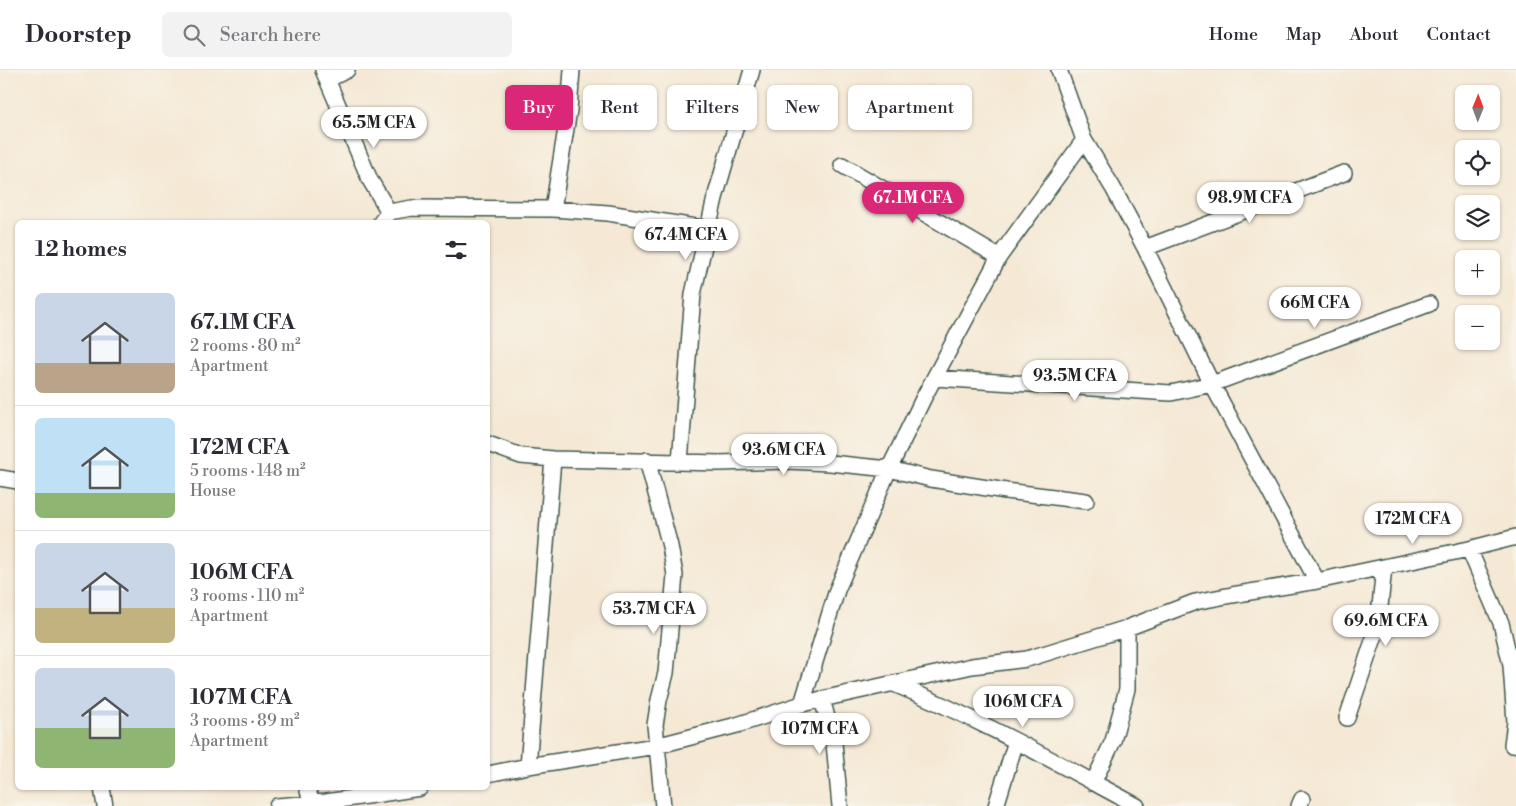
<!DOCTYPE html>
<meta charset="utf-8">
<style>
:root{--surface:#fff;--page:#f2f2f3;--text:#2b2b33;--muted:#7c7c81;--line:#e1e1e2;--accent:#db2777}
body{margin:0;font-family:"Libre Bodoni",serif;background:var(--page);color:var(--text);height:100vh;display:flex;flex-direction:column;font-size:19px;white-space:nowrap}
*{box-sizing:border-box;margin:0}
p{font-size:16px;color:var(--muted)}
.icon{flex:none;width:28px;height:28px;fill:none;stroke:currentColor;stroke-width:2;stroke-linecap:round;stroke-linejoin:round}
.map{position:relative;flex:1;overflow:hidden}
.side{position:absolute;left:15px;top:150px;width:475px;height:570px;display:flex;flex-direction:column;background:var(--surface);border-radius:8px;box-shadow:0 1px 4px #0004}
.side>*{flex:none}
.top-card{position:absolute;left:505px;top:15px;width:475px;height:45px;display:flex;gap:10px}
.needle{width:32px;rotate:1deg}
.tools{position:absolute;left:1455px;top:15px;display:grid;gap:10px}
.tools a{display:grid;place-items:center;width:45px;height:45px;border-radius:8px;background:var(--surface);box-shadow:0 1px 4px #0004;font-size:25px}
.price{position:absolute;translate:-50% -42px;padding:0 11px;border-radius:18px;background:#fff;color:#222;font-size:16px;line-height:32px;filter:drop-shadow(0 1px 2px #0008)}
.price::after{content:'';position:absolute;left:50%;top:30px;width:15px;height:11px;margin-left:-8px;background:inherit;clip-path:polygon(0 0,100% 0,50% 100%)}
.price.on{background:var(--accent);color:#fff}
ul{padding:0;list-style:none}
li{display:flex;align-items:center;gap:15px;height:125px;padding:0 20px}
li+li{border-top:1px solid var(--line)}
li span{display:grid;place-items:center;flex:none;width:140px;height:100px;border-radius:8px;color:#555}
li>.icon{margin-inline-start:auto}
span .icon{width:60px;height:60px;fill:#fffc;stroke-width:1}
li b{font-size:21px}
h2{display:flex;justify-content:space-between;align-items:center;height:60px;padding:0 20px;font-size:21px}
.pill{padding:0 18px;border-radius:8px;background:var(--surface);box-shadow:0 1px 4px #0004;font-size:18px;line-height:45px}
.pill.on{background:var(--accent);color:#fff}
header{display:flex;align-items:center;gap:30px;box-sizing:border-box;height:70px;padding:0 25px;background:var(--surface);border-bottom:1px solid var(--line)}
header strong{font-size:24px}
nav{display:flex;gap:28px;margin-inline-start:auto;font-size:18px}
.search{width:350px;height:45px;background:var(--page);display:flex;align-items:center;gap:12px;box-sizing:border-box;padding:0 18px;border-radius:8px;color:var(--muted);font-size:19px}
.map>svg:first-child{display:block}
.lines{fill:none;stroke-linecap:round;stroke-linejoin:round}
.minor-casing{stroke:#3f574c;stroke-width:18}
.minor{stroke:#fff;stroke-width:15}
</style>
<header>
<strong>Doorstep</strong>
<div class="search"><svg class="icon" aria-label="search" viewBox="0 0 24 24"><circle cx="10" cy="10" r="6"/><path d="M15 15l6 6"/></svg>Search here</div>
<nav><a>Home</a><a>Map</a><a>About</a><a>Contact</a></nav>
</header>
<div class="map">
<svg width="1516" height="736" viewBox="0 0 1516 736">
<rect width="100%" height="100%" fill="#f7f3e8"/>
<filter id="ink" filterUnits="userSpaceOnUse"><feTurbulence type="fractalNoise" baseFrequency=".02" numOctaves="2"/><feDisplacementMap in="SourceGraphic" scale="10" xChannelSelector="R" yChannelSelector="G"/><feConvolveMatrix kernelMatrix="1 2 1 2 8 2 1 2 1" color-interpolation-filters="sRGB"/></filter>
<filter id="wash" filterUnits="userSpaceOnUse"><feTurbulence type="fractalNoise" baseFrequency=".0096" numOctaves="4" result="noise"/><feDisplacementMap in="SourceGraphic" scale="20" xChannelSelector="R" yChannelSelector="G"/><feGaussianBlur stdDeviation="1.12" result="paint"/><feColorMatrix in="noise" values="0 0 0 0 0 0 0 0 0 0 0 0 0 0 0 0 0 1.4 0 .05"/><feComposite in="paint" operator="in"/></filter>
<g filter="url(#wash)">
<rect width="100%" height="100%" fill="#f5e9d5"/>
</g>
<g filter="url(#ink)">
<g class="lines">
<defs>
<path id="minor" d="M323,0L370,110L389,142L381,152
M1059,0L1084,70
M327,10L347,0
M842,95L999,187
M553,139L569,40L572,0
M389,142L412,138L553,139L608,143L708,159
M1145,178L1344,103
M935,308L1171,323L1212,314L1429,234
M488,374L521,386L553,389L719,393L786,391L830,393L889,399L931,409L1006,421L1086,431
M647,390L670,476L675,505L666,603L659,630L655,655L663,736
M680,392L693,224L715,128L752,0
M0,408L18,411
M1469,479L1501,553L1511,595L1515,652L1512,675
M894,614C978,648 1057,693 1137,736
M822,629L834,673L840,736
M802,634L837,520L889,399L924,327L999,187L1084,70L1113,118L1145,178L1212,314L1317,511
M1347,648L1378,556L1384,497
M528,696L553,389
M488,704L528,696L656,676L737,655L802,634L822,629L972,596L1027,589L1127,558L1195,532L1232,525L1317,511L1469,479L1516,467
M1093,713L1113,671L1127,619V558
M102,718L105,736
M307,718L313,736
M277,736L326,732L420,718
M996,736L1016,671
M1299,736L1302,729"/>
</defs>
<use href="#minor" class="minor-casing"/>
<use href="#minor" class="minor"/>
</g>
</g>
</svg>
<div class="tools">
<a><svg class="needle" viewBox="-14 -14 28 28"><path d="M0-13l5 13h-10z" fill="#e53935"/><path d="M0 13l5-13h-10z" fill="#7c7c81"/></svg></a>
<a><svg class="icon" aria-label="locate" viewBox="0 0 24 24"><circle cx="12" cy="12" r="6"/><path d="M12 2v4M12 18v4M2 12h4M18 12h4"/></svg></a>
<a><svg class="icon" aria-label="layers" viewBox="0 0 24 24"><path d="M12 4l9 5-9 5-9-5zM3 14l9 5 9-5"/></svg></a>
<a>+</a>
<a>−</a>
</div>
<b class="price" style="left:374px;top:79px">65.5M CFA</b>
<b class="price on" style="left:913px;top:154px">67.1M CFA</b>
<b class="price" style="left:1250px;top:154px">98.9M CFA</b>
<b class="price" style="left:686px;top:191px">67.4M CFA</b>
<b class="price" style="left:1315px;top:259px">66M CFA</b>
<b class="price" style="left:1075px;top:332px">93.5M CFA</b>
<b class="price" style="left:784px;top:406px">93.6M CFA</b>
<b class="price" style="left:1413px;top:475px">172M CFA</b>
<b class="price" style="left:654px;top:565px">53.7M CFA</b>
<b class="price" style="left:1386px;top:577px">69.6M CFA</b>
<b class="price" style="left:1023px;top:658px">106M CFA</b>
<b class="price" style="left:820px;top:685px">107M CFA</b>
<div class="top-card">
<a class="pill on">Buy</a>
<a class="pill">Rent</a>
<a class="pill">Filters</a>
<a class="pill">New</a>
<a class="pill">Apartment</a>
</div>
<section class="side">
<h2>12 homes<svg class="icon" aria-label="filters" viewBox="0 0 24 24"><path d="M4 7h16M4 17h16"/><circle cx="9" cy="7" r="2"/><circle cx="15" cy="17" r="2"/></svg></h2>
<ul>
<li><span style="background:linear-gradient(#c9d6e8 70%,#b9a48a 0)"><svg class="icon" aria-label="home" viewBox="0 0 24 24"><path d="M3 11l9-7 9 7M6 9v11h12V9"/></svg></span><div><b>67.1M CFA</b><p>2 rooms · 80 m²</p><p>Apartment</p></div></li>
<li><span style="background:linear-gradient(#bfe0f5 75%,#8fb573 0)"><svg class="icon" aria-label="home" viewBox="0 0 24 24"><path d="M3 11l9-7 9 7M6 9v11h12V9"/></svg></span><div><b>172M CFA</b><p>5 rooms · 148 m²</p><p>House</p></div></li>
<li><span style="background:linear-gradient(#c9d6e8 65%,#c2b280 0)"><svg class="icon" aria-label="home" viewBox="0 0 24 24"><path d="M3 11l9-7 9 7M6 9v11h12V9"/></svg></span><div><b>106M CFA</b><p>3 rooms · 110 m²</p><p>Apartment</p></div></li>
<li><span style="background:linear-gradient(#c9d6e8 60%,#8fb573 0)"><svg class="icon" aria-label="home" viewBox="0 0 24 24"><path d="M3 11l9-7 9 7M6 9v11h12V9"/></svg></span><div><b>107M CFA</b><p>3 rooms · 89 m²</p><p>Apartment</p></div></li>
</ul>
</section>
</div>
